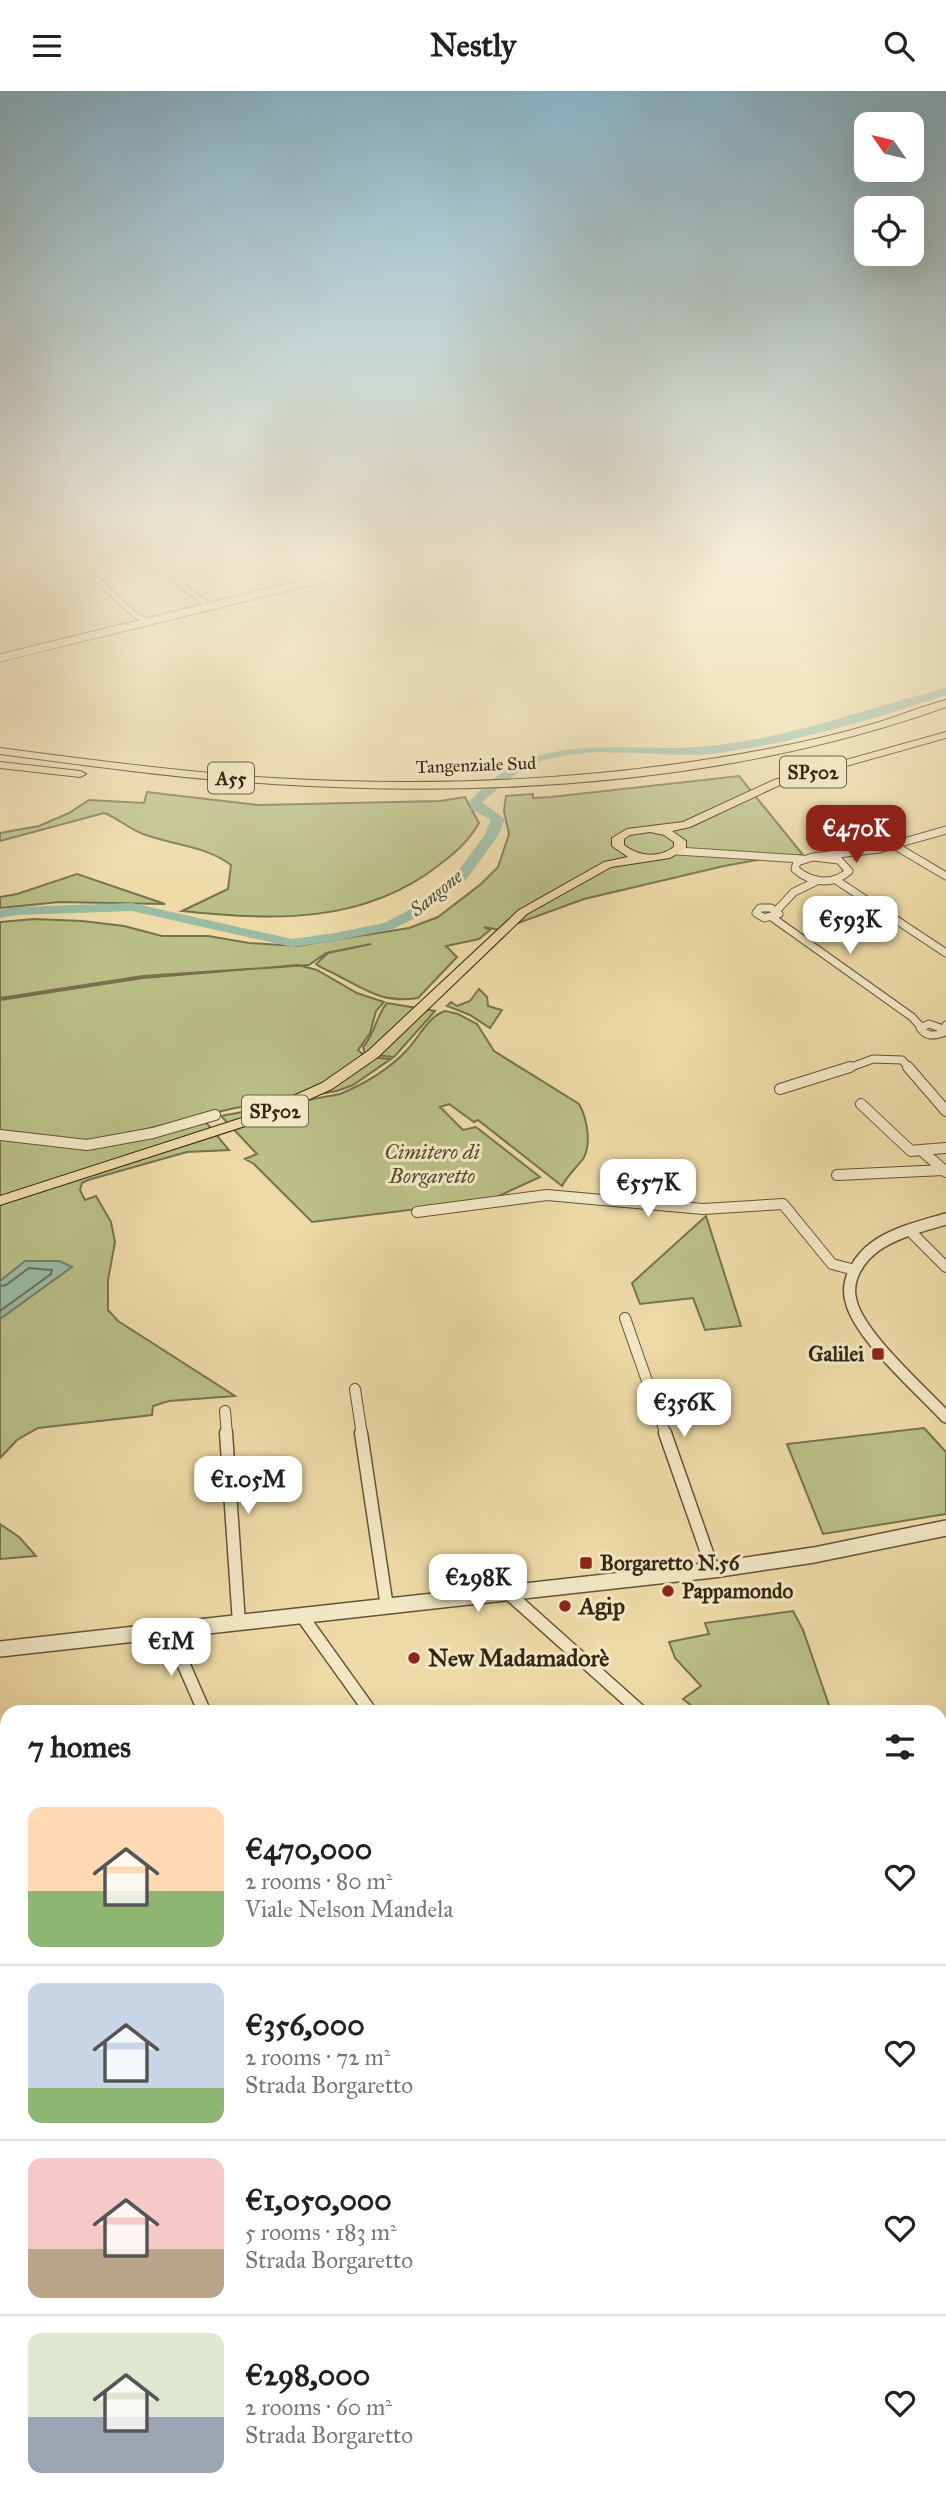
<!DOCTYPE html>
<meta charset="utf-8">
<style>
:root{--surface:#fff;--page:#f2f2f2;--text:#222;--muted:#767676;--line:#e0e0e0;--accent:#8f2418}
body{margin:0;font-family:"IM FELL Great Primer",serif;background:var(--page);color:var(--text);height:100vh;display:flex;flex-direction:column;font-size:26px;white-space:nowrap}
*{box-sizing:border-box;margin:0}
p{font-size:23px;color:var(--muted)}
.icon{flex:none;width:38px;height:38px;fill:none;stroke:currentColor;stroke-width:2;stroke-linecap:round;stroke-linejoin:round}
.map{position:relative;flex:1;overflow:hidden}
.details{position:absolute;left:0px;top:1614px;width:947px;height:800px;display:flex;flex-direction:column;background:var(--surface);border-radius:21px 21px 0 0;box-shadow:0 7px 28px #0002}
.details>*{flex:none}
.needle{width:46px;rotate:304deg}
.fabs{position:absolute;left:854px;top:21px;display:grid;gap:14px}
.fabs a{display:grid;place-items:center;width:70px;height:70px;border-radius:14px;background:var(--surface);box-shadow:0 7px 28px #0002;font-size:35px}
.price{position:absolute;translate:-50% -60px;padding:0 16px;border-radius:14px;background:#fff;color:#222;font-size:23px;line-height:46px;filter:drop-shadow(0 2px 4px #0008)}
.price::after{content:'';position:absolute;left:50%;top:42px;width:21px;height:16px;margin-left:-10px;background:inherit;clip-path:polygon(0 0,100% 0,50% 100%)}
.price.selected{background:var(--accent);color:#fff}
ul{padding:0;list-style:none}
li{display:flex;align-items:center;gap:21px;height:175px;padding:0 28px}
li+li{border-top:2px solid var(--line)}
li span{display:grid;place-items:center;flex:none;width:196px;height:140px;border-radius:14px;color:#555}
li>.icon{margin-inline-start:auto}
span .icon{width:84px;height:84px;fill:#fffc;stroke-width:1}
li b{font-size:30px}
h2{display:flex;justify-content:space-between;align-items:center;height:84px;padding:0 28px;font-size:30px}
header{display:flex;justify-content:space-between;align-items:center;height:91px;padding:0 28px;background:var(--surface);font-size:32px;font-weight:800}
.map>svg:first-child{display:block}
.green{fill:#b9bf86;stroke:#77724c;stroke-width:2}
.water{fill:#9abba4;stroke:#727f6a;stroke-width:2}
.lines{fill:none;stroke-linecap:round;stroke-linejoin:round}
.shore{stroke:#68705c;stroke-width:2}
.river{fill:#9abba4;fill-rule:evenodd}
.minor-far3-casing{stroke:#635338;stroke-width:7}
.minor-far2-casing{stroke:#635338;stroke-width:9}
.minor-far1-casing{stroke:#635338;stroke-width:12}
.minor-casing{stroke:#635338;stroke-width:15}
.tertiary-far2-casing{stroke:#635338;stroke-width:9}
.tertiary-far1-casing{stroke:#635338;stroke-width:14}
.tertiary-casing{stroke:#635338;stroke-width:18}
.primary-casing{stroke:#352613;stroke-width:2}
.motorway-casing{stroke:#352613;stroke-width:2}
.minor-far3{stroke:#f3e7c5;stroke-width:5}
.minor-far2{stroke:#f3e7c5;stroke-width:7}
.minor-far1{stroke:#f3e7c5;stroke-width:10}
.minor{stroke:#f3e7c5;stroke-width:12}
.tertiary-far2{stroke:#f3e7c5;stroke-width:7}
.tertiary-far1{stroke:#f3e7c5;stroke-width:11}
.tertiary{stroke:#f3e7c5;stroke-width:15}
.primary{fill:#eddaa6;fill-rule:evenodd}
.motorway{fill:#eddaa6;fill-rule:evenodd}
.poi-dot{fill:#8f2418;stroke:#f3e7c5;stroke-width:2.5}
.labels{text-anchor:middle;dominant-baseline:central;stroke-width:6;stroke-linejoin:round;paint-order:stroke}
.far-street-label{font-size:18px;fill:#352613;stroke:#f3e7c5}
.shield{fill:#f3e7c5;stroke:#6e6048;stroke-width:2}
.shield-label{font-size:19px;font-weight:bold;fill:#352613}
.far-water-label{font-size:19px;font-style:italic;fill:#4e4b37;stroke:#f3e7c5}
.park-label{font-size:21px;font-style:italic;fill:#564c30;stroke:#f3e7c5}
.poi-label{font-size:21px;font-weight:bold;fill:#352613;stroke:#f3e7c5;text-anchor:start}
.near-poi-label{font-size:24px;font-weight:bold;fill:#352613;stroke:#f3e7c5;text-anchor:start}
</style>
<header><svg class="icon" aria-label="menu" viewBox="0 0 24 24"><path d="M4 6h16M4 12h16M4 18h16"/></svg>Nestly<svg class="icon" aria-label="search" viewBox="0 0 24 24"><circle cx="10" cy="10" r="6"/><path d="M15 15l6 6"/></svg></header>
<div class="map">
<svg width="946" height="2412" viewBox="0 0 946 2412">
<rect width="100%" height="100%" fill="#eddaa6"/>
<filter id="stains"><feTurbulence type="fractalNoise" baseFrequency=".00286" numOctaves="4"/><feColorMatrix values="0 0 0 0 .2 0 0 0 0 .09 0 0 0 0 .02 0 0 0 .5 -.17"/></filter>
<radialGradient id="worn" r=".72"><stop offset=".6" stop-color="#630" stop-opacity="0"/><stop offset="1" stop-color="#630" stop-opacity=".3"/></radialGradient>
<path class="green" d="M739,685L803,764L774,766L724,775L584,808L499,839L484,836L490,839L479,848L446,855L457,866L418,907C383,913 364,898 335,883C328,879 322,878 316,873L328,862L371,853L326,862L309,874L143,885L0,907V831L34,828L82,830L124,835L162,845H208L249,852L296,855L409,837L438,826L481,793L498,776L509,743L504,720L506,705L533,703V707L551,706Z
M147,701L258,714L440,710L465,706L479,732C468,751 456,761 439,774C364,833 273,830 182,820L228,798L231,774C207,755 172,754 143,743C129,738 118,727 104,722L0,750V742L39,735L69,722L89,709L144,712Z
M77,783L165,813L59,811L0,817V806L17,803Z
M298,874L317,879L357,902L384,911L376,920L370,942L358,959L366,966L391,968L353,994L337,1000L235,1017L87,1052L0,1042V909L143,887Z
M479,898L487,906L488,915L502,919L490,937L470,924L447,915L451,911L457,915L470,910Z
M387,912L435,920L394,966L365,963L363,956C375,943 376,925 387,912Z
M445,920L458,923L477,933L494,960L579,1013C587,1027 592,1053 583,1068C576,1077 567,1085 562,1095L478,1029L474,1031L449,1013L440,1016L463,1039L476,1036L540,1086L490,1109L312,1131L254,1073L245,1068L257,1063L221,1025L340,1003C364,993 388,979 406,960C418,948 428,925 445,920Z
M204,1029L229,1059L187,1061L88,1089L82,1092L80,1099L85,1109L96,1105L111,1131L115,1151L108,1189V1219L118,1230L235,1305L169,1310L153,1315L152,1324L38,1337L17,1349L0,1367V1046L73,1056Z
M706,1125L741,1235L705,1239L693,1207L640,1213L632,1192Z
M924,1337L946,1361V1423L823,1443L787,1353Z
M0,1433L19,1446L36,1465L0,1468Z
M793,1520L803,1539L831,1620H698L683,1608L701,1595L675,1567L669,1551L709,1543L705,1532Z
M946,2016V2170L940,2175V2017Z
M946,2172V2393L940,2398V2177Z
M7,2269V2406H155L150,2412H0V2274Z
M337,2406H740L738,2412H337Z
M762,2406H930L923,2412H766Z"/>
<path class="water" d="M25,1170H59L72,1176L0,1228V1190Z"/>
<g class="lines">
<path class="shore" d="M0,1195L6,1194L29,1177L52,1179L51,1183L0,1220"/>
<path class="river" d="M946,597V604C872,629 796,651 719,662C656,670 583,647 524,678C509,687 496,700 482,711L505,728L498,745L466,789L425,822L393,838L335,850L292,856L132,820L17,824L0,827V819L17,816L132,812L292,848L335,842L384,832L415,816L456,783L484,745L491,729L471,718L470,710C526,646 596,657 672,657C697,657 721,654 746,650C815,638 879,614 946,597Z"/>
<defs>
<path id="minor-far3" d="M156,472L203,511
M0,474L3,477H0
M91,483L134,523L147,531"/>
<path id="minor-far2" d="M892,753L946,785
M677,760L802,768
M813,766L879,758L946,739
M813,766L839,769L849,780C833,795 811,792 795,778L797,771Z
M836,789L946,862
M760,817H771L779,823L764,827L756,822Z
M777,819L794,801L817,790
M773,827L912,926L921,936
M943,938L929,933L920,937C927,946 933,945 943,942L946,934
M846,978L873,968L902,969L910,978"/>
<path id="minor-far1" d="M908,976L946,1020
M780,998L850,976
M861,1013L911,1060L921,1059L946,1081
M0,1044L87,1054L153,1042L215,1024
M921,1059L946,1057
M837,1084L944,1079
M417,1121L547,1104L703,1118L783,1113L832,1173L855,1179
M910,1140L946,1176
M625,1227L666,1344
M355,1298L362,1344
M225,1320L227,1344"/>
<path id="minor" d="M226,1342L239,1532
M361,1342L387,1516
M665,1342L713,1479
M508,1502L640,1620
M302,1525L370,1620
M169,1540L204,1620
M0,1665L7,1677
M940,1715L946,1714"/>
<path id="tertiary-far2" d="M0,567L394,470"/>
<path id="tertiary-far1" d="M946,1128C922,1135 896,1141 876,1155C859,1167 845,1189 851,1210C859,1245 921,1299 946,1326"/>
<path id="tertiary" d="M0,1558L713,1479L814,1464L946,1437"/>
<path id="primary" d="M946,641V647L782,693L690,736L672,740L686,750V757L670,767L611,776L527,823L378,966L332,998L261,1030L0,1114V1105L251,1024L322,992L368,960L519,819L604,771L628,766L612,755V747L627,738L683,731L774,689ZM650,741L664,744L674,751V756C659,767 639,766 624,754V748L630,744Z"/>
<path id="motorway" d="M946,609V616C734,692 497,707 273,693C182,688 91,675 0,663V657C91,669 182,681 273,687C438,697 606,689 768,658C804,651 840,643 876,632C899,625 922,615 946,609Z
M0,671L80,680L86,683L80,686L0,677Z"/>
</defs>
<use href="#minor-far3" class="minor-far3-casing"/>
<use href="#minor-far2" class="minor-far2-casing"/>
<use href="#minor-far1" class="minor-far1-casing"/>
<use href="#minor" class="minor-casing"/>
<use href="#tertiary-far2" class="tertiary-far2-casing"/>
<use href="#tertiary-far1" class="tertiary-far1-casing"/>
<use href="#tertiary" class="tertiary-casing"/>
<use href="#primary" class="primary-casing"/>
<use href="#motorway" class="motorway-casing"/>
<use href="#minor-far3" class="minor-far3"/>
<use href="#minor-far2" class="minor-far2"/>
<use href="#minor-far1" class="minor-far1"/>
<use href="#minor" class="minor"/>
<use href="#tertiary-far2" class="tertiary-far2"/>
<use href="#tertiary-far1" class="tertiary-far1"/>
<use href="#tertiary" class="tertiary"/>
<use href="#primary" class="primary"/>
<use href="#motorway" class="motorway"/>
</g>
<linearGradient id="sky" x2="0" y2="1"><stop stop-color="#89b7cd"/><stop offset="0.58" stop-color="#f7eed7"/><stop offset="1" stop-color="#f7eed7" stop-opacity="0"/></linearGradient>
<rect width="946" height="808" fill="url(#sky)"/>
<g class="poi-dot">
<rect x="871" y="1256" width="14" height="14" rx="3.5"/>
<rect x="579" y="1465" width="14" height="14" rx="3.5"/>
<circle cx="668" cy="1500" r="7"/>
<circle cx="565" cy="1515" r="7"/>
<circle cx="414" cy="1567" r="7"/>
</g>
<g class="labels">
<g class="far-street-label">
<text transform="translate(476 674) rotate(-2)">Tangenziale Sud</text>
</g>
<g class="shield">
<rect x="780" y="665.5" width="66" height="31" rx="5"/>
<rect x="208" y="671.5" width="46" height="31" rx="5"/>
<rect x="242" y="1004.5" width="66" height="31" rx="5"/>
</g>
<g class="shield-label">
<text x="813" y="681">SP502</text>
<text x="231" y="687">A55</text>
<text x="275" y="1020">SP502</text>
</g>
<g class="far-water-label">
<text transform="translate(436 802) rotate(-39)">Sangone</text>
</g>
<g class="park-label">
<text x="432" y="1061">Cimitero di<tspan x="432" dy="24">Borgaretto</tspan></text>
</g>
<g class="poi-label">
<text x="864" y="1263" text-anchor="end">Galilei</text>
<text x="600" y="1472">Borgaretto N.56</text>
<text x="682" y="1500">Pappamondo</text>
</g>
<g class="near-poi-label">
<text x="579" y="1515">Agip</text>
<text x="428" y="1567">New Madamadorè</text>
</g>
</g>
<rect width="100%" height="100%" filter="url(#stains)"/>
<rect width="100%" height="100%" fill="url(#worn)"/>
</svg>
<div class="fabs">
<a><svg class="needle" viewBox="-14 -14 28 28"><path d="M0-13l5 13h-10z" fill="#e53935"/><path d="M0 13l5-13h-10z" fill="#767676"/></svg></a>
<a><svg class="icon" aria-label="locate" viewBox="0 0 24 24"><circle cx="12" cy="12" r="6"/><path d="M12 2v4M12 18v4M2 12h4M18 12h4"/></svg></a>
</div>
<b class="price selected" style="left:856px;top:774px">€470K</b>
<b class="price" style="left:850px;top:865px">€593K</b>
<b class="price" style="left:648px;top:1128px">€557K</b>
<b class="price" style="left:684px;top:1348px">€356K</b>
<b class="price" style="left:248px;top:1425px">€1.05M</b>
<b class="price" style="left:478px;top:1523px">€298K</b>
<b class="price" style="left:171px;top:1587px">€1M</b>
<section class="details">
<h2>7 homes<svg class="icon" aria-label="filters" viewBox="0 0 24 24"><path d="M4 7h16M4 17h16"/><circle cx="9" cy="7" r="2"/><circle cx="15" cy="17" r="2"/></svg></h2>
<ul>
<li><span style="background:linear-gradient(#ffd9b3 60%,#8fb573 0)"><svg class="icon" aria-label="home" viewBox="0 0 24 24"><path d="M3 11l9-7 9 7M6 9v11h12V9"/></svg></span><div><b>€470,000</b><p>2 rooms · 80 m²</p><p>Viale Nelson Mandela</p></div><svg class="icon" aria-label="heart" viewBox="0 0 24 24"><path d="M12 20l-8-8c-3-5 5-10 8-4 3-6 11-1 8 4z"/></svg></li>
<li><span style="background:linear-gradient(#c9d6e8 75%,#8fb573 0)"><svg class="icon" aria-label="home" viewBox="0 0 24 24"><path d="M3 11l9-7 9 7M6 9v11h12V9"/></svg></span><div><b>€356,000</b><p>2 rooms · 72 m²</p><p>Strada Borgaretto</p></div><svg class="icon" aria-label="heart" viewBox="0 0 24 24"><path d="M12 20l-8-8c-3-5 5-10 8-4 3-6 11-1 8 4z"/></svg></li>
<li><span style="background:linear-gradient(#f6c9c9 65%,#b9a48a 0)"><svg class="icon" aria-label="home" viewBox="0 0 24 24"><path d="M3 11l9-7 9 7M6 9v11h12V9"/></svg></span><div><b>€1,050,000</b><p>5 rooms · 183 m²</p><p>Strada Borgaretto</p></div><svg class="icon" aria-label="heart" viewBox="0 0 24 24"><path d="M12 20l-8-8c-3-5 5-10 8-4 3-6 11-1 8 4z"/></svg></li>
<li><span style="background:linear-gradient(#dfe7d0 60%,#9aa5b1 0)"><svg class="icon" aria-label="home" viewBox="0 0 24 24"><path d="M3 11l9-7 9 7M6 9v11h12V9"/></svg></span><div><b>€298,000</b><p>2 rooms · 60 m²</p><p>Strada Borgaretto</p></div><svg class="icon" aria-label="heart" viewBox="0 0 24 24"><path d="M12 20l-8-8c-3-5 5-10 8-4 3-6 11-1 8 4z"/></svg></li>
</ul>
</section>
</div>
